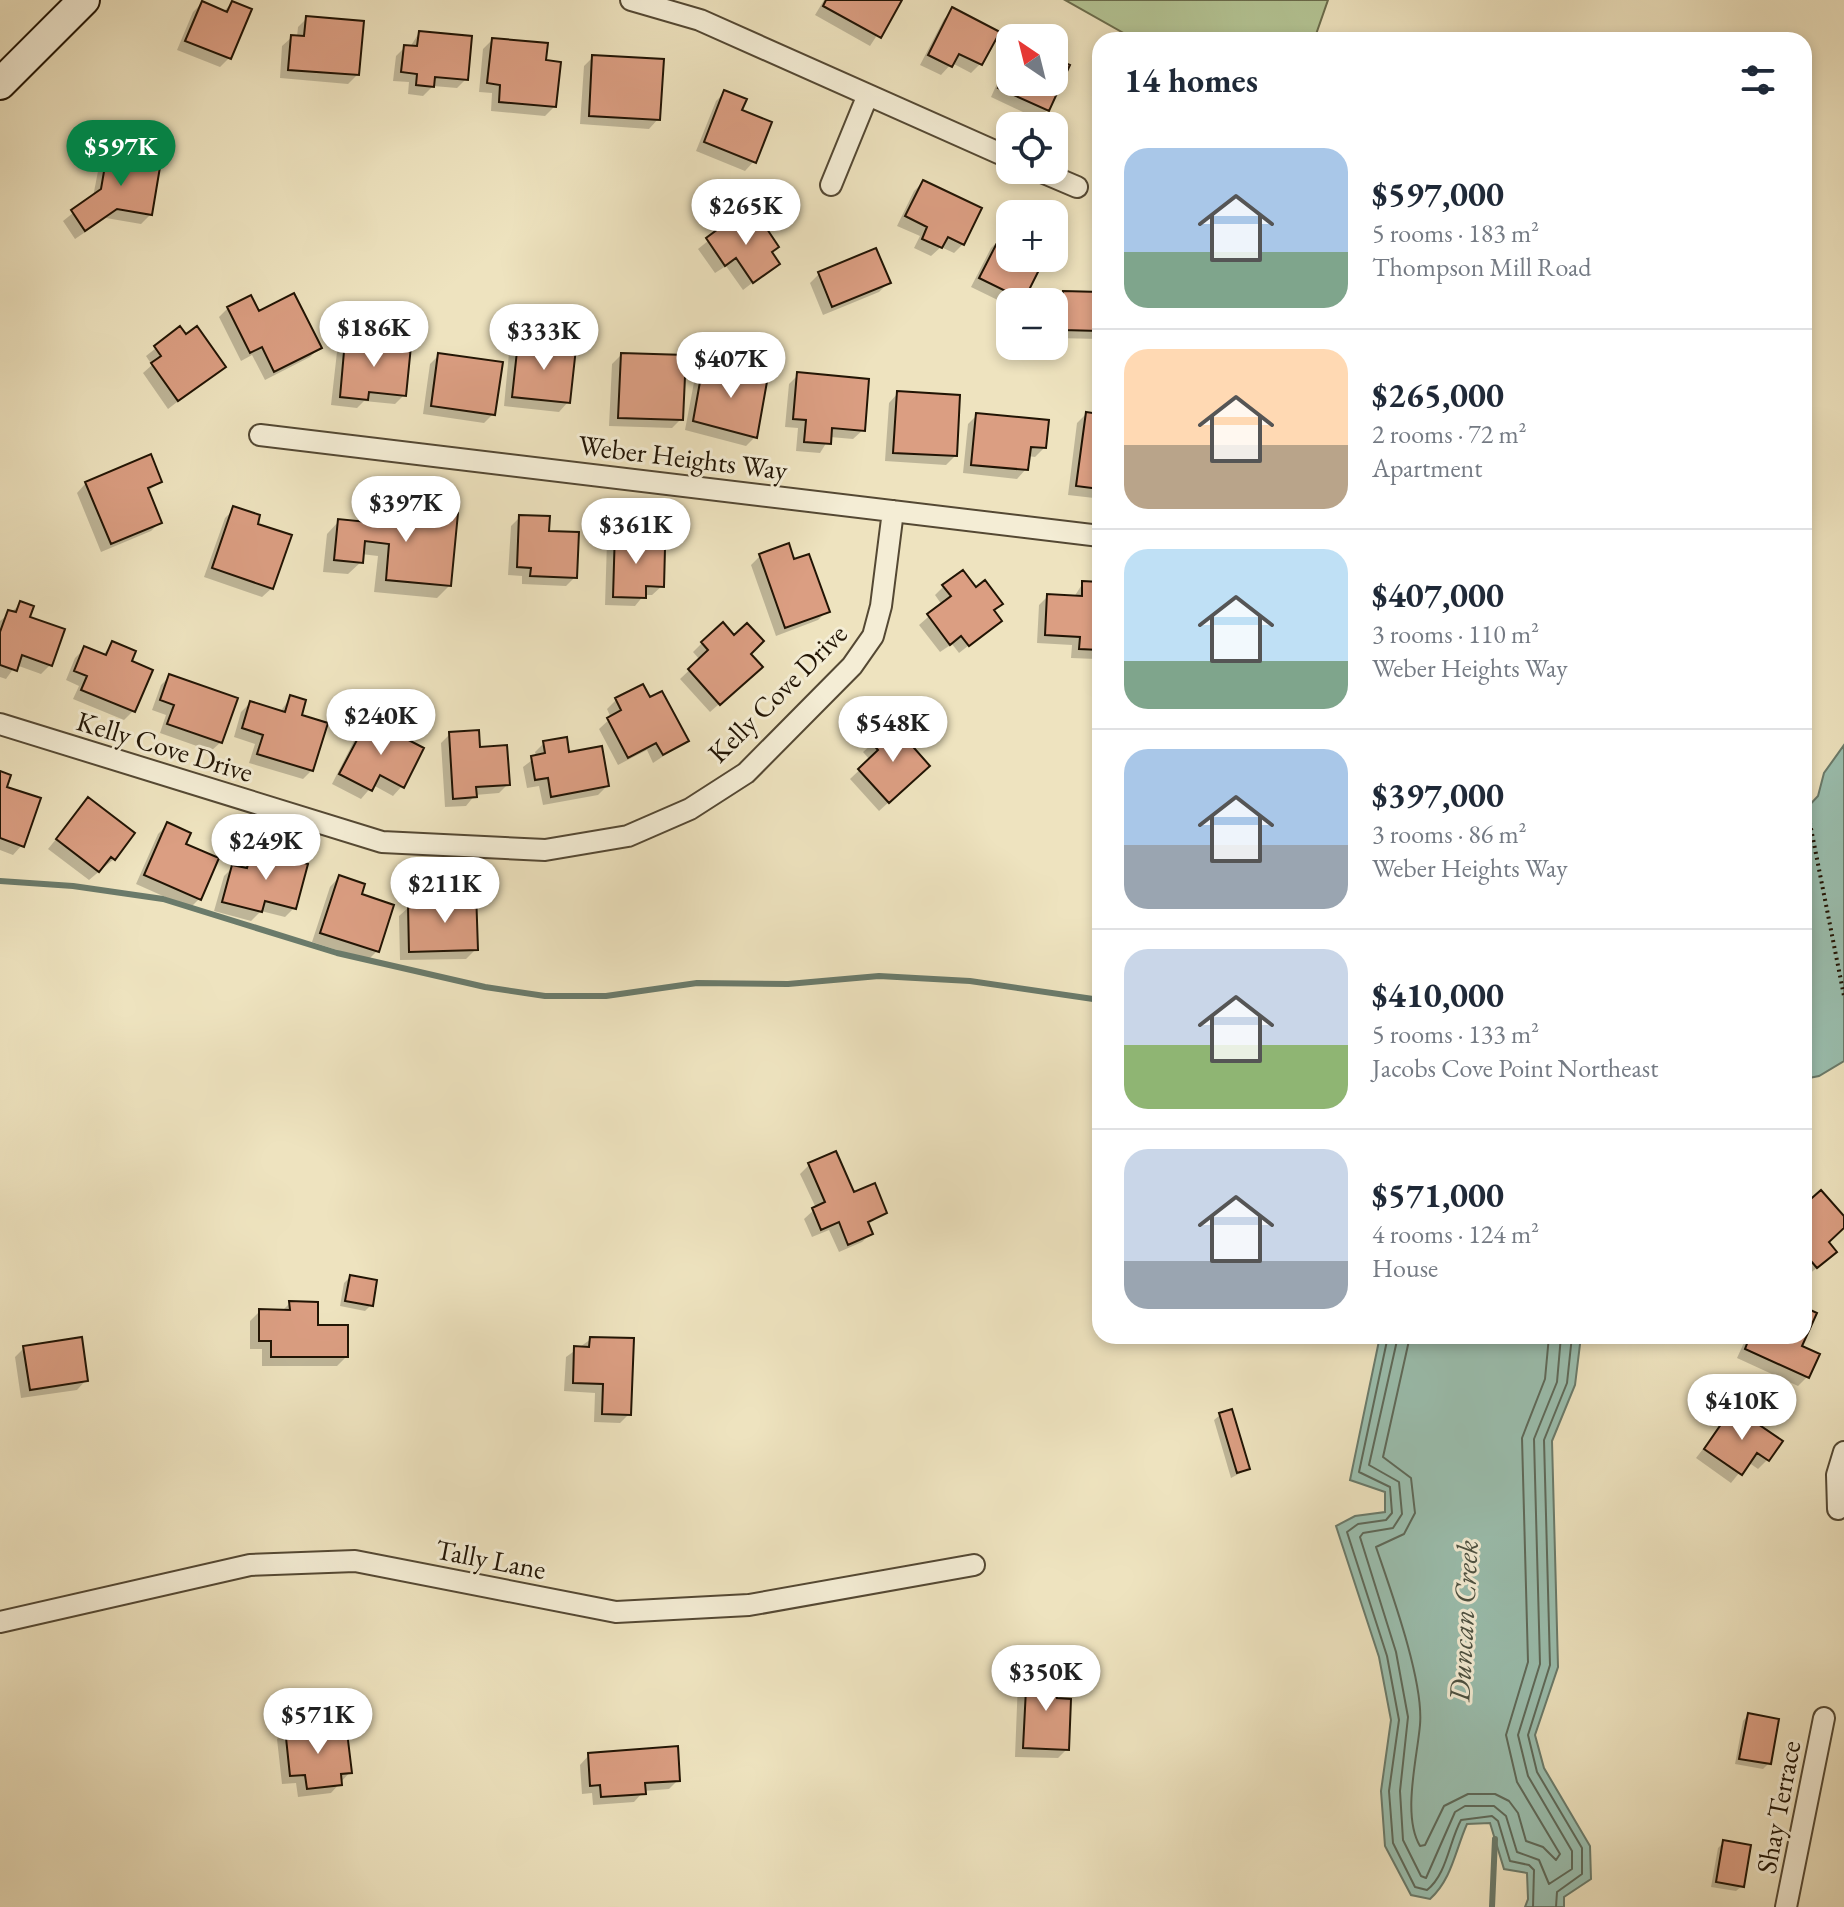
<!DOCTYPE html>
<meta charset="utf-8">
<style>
:root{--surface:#fff;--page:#f6f6f7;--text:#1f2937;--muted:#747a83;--line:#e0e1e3;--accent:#0b8043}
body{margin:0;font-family:"EB Garamond",serif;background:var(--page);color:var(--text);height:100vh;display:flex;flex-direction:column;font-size:30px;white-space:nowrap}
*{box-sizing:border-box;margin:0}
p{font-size:26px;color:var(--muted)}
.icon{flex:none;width:44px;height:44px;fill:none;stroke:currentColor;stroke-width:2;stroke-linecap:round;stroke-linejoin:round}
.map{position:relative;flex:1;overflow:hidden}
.panel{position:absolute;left:1092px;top:32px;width:720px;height:1312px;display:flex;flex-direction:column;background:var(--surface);border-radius:24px;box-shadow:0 4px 12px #0003}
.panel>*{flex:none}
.needle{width:52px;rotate:325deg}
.controls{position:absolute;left:996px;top:24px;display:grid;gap:16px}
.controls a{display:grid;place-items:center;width:72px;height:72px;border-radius:16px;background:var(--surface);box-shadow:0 4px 12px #0003;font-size:40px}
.price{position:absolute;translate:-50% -68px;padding:0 18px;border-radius:28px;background:#fff;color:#222;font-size:26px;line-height:52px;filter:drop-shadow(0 2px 4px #0008)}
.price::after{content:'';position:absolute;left:50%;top:48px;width:24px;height:18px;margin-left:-12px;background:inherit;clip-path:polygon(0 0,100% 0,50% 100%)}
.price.active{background:var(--accent);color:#fff}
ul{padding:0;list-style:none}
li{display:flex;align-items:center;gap:24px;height:200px;padding:0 32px}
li+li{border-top:2px solid var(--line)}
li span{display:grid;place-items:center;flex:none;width:224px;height:160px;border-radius:24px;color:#555}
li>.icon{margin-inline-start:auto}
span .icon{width:96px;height:96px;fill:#fffc;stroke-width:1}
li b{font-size:34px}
h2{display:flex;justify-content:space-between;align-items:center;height:96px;padding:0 32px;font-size:34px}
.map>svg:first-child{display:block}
.green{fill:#b4c595;stroke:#6a6c4c;stroke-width:2}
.water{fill:#9abeae;stroke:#6a7a6a;stroke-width:2}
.shadow{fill:#0003}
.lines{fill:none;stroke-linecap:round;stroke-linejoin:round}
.shore{stroke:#5e6959;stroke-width:2}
.stream{stroke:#6a7a6a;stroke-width:6}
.building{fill:#db9e82;stroke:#211404;stroke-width:2}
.street-casing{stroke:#544833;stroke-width:24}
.secondary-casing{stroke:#211404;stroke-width:34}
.path{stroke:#211404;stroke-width:4;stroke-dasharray:2 4;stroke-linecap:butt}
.street{stroke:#f4edd5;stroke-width:20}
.secondary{stroke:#f4edd5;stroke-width:30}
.labels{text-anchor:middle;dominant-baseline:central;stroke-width:6;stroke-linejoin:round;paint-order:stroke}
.street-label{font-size:28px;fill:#211404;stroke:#f4edd5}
.water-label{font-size:30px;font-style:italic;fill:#4b5040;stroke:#f4edd5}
</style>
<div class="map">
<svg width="1844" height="1907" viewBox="0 0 1844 1907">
<rect width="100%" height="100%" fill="#eee3bf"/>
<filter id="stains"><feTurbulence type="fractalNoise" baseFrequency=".0025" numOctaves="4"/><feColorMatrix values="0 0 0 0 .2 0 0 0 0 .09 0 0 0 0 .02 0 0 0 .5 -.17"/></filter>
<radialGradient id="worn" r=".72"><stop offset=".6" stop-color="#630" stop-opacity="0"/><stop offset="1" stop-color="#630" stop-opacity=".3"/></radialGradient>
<path class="green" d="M1065,0H1328L1314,40H1136Z"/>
<path class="water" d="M1844,745V1061L1819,1076L1804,1079V811L1818,796L1824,773Z
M1380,1336H1581L1575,1385L1552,1441L1558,1667L1535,1735L1544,1768L1590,1846L1591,1879L1564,1897V1907H1525L1528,1899L1527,1873L1504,1869L1490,1823L1467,1824C1455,1851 1452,1879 1430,1899L1411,1895L1385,1846L1381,1791L1391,1720L1379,1657L1336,1526L1355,1516L1385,1512V1492L1350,1480Z"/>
<path class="shadow" d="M824,0H900L870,46L815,15Z
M202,3L223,12L232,3L229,58L220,67L177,50L193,12Z
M953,10L980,64L971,73L952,63L941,75L920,65L944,19Z
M307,18L357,75L348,84L280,78L282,46L292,37H297L298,27Z
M419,33L466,79L457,88L433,86L423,96L408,94L409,82L393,81L396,56L405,47H410Z
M492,40L544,62L555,106L545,116L491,111L492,93L479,92L483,49Z
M1010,55V82H1054V60L1067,66L1047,110L1038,119L991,97Z
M593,57L658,119L649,129L580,124L584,66Z
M725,92L740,111L754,161L745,171L696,151L716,101Z
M108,156L143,167L151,214L141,224L106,218L75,239L63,221L93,197L99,166Z
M923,182L963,244L954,253L941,247L931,256L914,248L920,236L897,226L914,191Z
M733,221L740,232L770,253L778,263L743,290L726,266L715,273L698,249Z
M1000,239L1010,244V258H1039L1022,299L1010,302V306L971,287L991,248Z
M819,274L888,283L879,292L823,315L810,283Z
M1064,293L1100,294V339L1054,338L1055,302Z
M228,308L258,314L319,348L310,357L265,380L252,355L241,361L219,317Z
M180,329L224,366L168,409L143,373L152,365L146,356Z
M346,342L404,395L395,404L364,401L357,408L331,405L337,352Z
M519,344L568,402L559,412L504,406L509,353Z
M439,355L493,414L484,423L423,414L430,364Z
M621,355L681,419L672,428L609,426L612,364Z
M704,368L755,437L746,446L685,430L695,377Z
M798,375L863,430L853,439L830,437L820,453L796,451L798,428L785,427L789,384Z
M898,393L955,456L946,465L885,461L889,403Z
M1086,414L1100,416V492L1094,498L1068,495L1077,423Z
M977,415L1044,448L1035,457L1028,456L1026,469L1017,479L963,473L968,424Z
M160,482L147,492L160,522L151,531L101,552L77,493L86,483Z
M400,503L425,512L449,586L437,598L374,592L378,556L361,554V562L348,574L323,572L327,534L339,521L386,526L388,515Z
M234,509L255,525L272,588L262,597L204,577L225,518Z
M520,517L575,577L566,586L522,584V576L508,575L511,526Z
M616,532L637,550L662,586L652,595H644L635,606L605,605L607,541Z
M760,556L793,562L827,611L818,620L776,636L751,565Z
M1083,583L1100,584V654L1096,659L1071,658L1072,645L1037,643L1039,605L1048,596L1074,597Z
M944,586L993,611L1000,621L959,653L952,644L940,652L919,625L942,605L935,595Z
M21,604L50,665L41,674L16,665L6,679L0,677V621Z
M702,643L748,654L751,676L710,712L680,679L700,660L693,652Z
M112,644L129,662L133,711L124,720L73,699L79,686L66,680L75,658L84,649L102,656Z
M170,676L221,742L211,751L160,733L166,715L152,710L161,685Z
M291,697L299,716L312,770L303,779L249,763L255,744L234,737L241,712L250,703L280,712Z
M616,700H649L686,741L653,763L647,750L618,765L599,729L611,718L607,709Z
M368,721L402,786L393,796L373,785L361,799L332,784L359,731Z
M892,726L919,775L879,811L850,779L870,760L863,752Z
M450,734L478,749L508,784L499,793L475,795L466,806L445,807L441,743Z
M544,743L568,754L607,786L598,795L543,805L539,786L527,788L523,767L536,757L535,752Z
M0,773L22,845L13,855L0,850Z
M88,800L114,859L89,880L48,849Z
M167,825L184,845L199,899L190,908L136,884L158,834Z
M252,852L294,908L285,917L261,911L251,921L214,911L224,876L233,867L241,869Z
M339,877L359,895L377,951L368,960L312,942L330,887Z
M451,893L476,949L466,959L400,960L399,916L409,907L442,906Z
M809,1165L885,1213L867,1225L871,1233L862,1242L839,1252L829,1230L812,1237L804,1219L816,1208L800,1174Z
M1804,1207L1844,1220V1227L1827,1242L1826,1260L1807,1276L1804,1272Z
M350,1277L371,1305L365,1311L340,1306L344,1283Z
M290,1303L346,1357L337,1366H262V1349H250V1321L260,1311H282Z
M1804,1310L1814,1314L1799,1347L1817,1355L1807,1377L1798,1386L1737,1358L1747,1336H1804Z
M591,1339L629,1414L620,1423L594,1422L595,1393L564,1391L566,1357Z
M24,1348L86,1380L77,1390L21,1398L15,1357Z
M1734,1409L1767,1460L1758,1469L1748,1462L1731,1483L1696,1458Z
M1220,1415L1248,1469L1231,1478L1214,1420Z
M1028,1671L1054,1700L1067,1749L1058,1758L1015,1757L1018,1680Z
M1748,1715L1769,1763L1763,1769L1735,1764L1743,1721Z
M286,1730L314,1738L350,1772L331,1793L298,1797L296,1783L282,1784L277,1739Z
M589,1755L678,1780L669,1789L644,1791L634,1802L593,1805L592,1793L582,1794L580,1765Z
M1724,1842L1742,1886L1736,1891L1711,1887L1718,1848Z"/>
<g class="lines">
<path class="shore" d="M1388,1336L1359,1472L1390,1487L1392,1513L1386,1520L1358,1524L1347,1532L1387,1656L1399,1720L1389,1791L1393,1843L1415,1887L1427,1890C1447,1874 1449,1842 1461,1820L1492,1816L1498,1821L1510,1861L1529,1865L1534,1870L1533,1907
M1398,1336L1369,1465L1399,1482L1402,1514L1393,1528L1363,1533L1360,1537L1396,1652L1408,1717L1400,1791L1403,1840L1421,1876L1426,1878L1455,1812L1465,1806H1494L1506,1816L1517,1852L1539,1860L1549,1884L1572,1869V1851L1528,1776L1518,1735L1540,1664L1534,1439L1557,1382L1561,1336
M1410,1336L1383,1457L1411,1478L1415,1513L1404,1534L1376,1547C1391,1591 1424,1681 1420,1725C1417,1759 1402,1816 1420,1846L1425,1845L1444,1806L1468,1794H1495L1509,1801L1518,1813L1526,1841L1543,1847L1556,1860L1560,1854L1517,1782L1506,1735L1528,1662L1522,1438L1545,1379L1549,1336
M1556,1907L1557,1892L1582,1874V1848L1537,1772L1528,1735L1550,1665L1544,1440L1567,1383L1572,1336"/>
<path class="stream" d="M0,881L73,886L163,899L337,953L485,987L545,996H606L697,983L788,984L879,976L970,981L1100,1000
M1492,1907L1495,1839"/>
</g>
<path class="building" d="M826,0H902L881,38L823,6Z
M202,1L227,12L232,1L252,9L231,59L185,41Z
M952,7L1000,32L982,65L959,54L952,67L928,55Z
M306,16L364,21L359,75L288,70L291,35L304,36Z
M419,31L472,36L468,80L435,77L434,87L416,85L417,74L401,72L404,45L417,46Z
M492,38L548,43L546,60L561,62L556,107L499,102L500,85L487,83Z
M592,55L664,59L660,120L589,116Z
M1054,58L1070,65L1049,111L998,88L1010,62V82H1054Z
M724,90L747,99L742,110L772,122L756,163L704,142Z
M118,147L148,151L145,165L160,167L152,215L117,209L85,231L71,210L101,189L107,154Z
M923,180L982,208L964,245L948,237L942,248L922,239L927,227L905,216Z
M759,217L779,247L772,252L780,264L753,283L736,258L725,266L706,238L733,218L741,229Z
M1000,237L1010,242V258H1045L1024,300L979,278Z
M876,248L891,283L832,307L818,272Z
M1063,291L1100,292V331L1062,330Z
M294,293L322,348L274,372L262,347L250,353L227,307L251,295L259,311Z
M180,326L186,334L197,326L226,367L178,401L151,363L161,356L154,346Z
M345,340L411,346L406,396L369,392L368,400L340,397Z
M518,342L576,348L570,403L512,397Z
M438,353L503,362L495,415L431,406Z
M621,353L686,355L683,420L618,418Z
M703,365L768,376L757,438L693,421Z
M797,372L869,379L865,431L832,428L831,444L804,442L806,420L793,419Z
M897,391L960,395L957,456L893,453Z
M1086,412L1100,414V489L1076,486Z
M976,413L1049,420L1046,448L1031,447L1028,470L971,465Z
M151,454L162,482L148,488L162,523L111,544L85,482Z
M399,501L428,503L427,510L458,513L451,586L386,580L389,544L365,541L363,563L334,560L338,519L397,525Z
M233,506L260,515L258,524L292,535L273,589L212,568Z
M519,515L550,516L549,531L579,532L577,578L530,576L531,568L517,567Z
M615,530H640L639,548H665L664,587L646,586V598L613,597Z
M789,543L794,559L809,554L830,612L785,628L759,554Z
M963,570L976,587L985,580L1003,604L994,610L1002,621L969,646L961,636L950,645L927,614L951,596L942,585Z
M1082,581L1100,582V650L1079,649L1080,637L1045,635L1047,594L1082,596Z
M20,601L34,606L30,617L65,629L52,666L22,655L17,671L0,665V632L8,610L16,612Z
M723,622L734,635L747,623L764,641L751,654L763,667L720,705L688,669L708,650L701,642Z
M112,641L136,651L132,661L153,670L135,712L81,690L87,676L74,671L84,646L106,655Z
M169,674L238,698L222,743L167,724L174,705L160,700Z
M643,684L650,697L662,691L689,741L663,755L656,743L628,758L607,718L621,710L615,698Z
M290,695L306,700L302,715L328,723L313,771L257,754L263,735L242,728L250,701L285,712Z
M368,719L424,748L404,788L380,775L372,791L339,774Z
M892,723L930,766L889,803L858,769L878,750L871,742Z
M479,730L480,747L507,745L510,785L476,787L477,797L453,799L449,732Z
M567,737L569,752L602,746L609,786L551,797L548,778L535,780L531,756L545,753L543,741Z
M0,771L11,775L7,787L41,798L24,847L0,838Z
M88,797L135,833L115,860L111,857L99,872L56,839Z
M167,822L191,833L186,844L219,858L201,900L144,875Z
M252,850L308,864L296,909L265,901L262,912L222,902L232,865L247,868Z
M339,875L365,884L362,894L394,905L379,952L320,933Z
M450,891H476L478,950L409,952L408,905L450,904Z
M836,1151L854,1192L875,1183L887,1213L868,1222L873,1234L848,1245L839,1222L821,1230L812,1208L825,1202L808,1163Z
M1821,1190L1844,1216V1228L1829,1242L1837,1252L1817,1268L1804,1253V1205Z
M350,1275L377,1280L373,1306L345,1301Z
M289,1301L318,1302V1325H348V1357H271V1341H259V1309L290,1310Z
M1804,1307L1817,1313L1802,1346L1820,1354L1809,1378L1745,1349L1750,1336H1804Z
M82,1337L88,1381L30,1390L23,1346Z
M590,1337L634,1338L631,1415L602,1414L603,1384L573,1383L574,1346L589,1347Z
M1733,1407L1783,1441L1769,1461L1757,1453L1742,1475L1704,1449Z
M1232,1409L1250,1469L1237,1473L1219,1413Z
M1027,1669L1058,1670L1057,1698L1071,1699L1069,1750L1023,1748Z
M1748,1713L1779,1719L1771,1764L1739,1759Z
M314,1724L315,1736L347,1732L352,1773L341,1774L342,1785L307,1789L305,1775L290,1776L285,1728Z
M678,1746L680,1781L645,1783L646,1794L601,1797L600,1785L590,1786L588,1753Z
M1723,1840L1751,1845L1744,1887L1716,1882Z"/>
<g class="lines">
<defs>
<path id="street" d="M631,0L700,20L1010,158
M1037,170L1077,187
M831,185L867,97
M260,435L1100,536
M0,724L382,842L545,850L628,836L690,809L746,773L852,666L873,636L881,606L893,511
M1838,1509L1837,1475L1844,1452
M0,1622L250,1565L355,1561L616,1612L749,1605L974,1565
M1786,1907L1824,1718"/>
<path id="secondary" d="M0,84L84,0"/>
</defs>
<use href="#street" class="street-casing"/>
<use href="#secondary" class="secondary-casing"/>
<path class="path" d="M1804,793L1844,996"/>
<use href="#street" class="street"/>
<use href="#secondary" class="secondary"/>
</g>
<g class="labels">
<g class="street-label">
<text transform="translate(683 457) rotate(7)">Weber Heights Way</text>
<text transform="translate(777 693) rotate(-45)">Kelly Cove Drive</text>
<text transform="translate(165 746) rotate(17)">Kelly Cove Drive</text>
<text transform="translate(491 1559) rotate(11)">Tally Lane</text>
<text transform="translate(1778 1807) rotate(-79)">Shay Terrace</text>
</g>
<g class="water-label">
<text transform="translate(1463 1621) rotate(-87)">Duncan Creek</text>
</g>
</g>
<rect width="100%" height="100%" filter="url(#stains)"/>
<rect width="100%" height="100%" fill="url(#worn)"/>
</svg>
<div class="controls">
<a><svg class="needle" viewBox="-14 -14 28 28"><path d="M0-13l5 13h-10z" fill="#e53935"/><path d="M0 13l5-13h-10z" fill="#747a83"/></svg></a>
<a><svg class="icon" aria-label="locate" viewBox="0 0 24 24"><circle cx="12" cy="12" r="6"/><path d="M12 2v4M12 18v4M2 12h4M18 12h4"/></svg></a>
<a>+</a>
<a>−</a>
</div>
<b class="price active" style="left:121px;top:188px">$597K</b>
<b class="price" style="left:746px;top:247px">$265K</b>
<b class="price" style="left:374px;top:369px">$186K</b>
<b class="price" style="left:544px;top:372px">$333K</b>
<b class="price" style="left:731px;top:400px">$407K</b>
<b class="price" style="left:406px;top:544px">$397K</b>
<b class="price" style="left:636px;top:566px">$361K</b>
<b class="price" style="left:381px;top:757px">$240K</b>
<b class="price" style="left:893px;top:764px">$548K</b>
<b class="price" style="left:266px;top:882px">$249K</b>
<b class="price" style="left:445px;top:925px">$211K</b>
<b class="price" style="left:1742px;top:1442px">$410K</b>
<b class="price" style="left:1046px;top:1713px">$350K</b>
<b class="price" style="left:318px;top:1756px">$571K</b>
<section class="panel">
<h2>14 homes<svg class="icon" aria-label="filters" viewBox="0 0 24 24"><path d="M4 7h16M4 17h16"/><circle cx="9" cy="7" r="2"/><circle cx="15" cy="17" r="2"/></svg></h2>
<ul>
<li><span style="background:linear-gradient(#a9c7e8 65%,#7fa58c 0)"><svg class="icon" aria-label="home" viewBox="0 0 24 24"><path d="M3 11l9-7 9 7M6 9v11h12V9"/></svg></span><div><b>$597,000</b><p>5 rooms · 183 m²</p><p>Thompson Mill Road</p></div></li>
<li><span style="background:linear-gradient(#ffd9b3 60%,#b9a48a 0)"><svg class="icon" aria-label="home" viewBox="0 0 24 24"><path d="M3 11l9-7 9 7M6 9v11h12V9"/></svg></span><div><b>$265,000</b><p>2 rooms · 72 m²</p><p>Apartment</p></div></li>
<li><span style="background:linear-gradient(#bfe0f5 70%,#7fa58c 0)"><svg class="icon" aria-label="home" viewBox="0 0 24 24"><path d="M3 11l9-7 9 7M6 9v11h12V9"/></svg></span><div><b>$407,000</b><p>3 rooms · 110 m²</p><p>Weber Heights Way</p></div></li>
<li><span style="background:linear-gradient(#a9c7e8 60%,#9aa5b1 0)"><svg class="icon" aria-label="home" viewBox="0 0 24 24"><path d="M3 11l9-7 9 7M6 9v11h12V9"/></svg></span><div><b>$397,000</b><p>3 rooms · 86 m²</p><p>Weber Heights Way</p></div></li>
<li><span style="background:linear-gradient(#c9d6e8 60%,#8fb573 0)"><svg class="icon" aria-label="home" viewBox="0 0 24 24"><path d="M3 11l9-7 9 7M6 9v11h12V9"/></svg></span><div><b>$410,000</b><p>5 rooms · 133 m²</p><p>Jacobs Cove Point Northeast</p></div></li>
<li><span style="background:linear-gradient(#c9d6e8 70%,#9aa5b1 0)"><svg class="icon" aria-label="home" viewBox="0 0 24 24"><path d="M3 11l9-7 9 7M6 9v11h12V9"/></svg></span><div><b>$571,000</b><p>4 rooms · 124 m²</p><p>House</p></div></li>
</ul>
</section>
</div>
